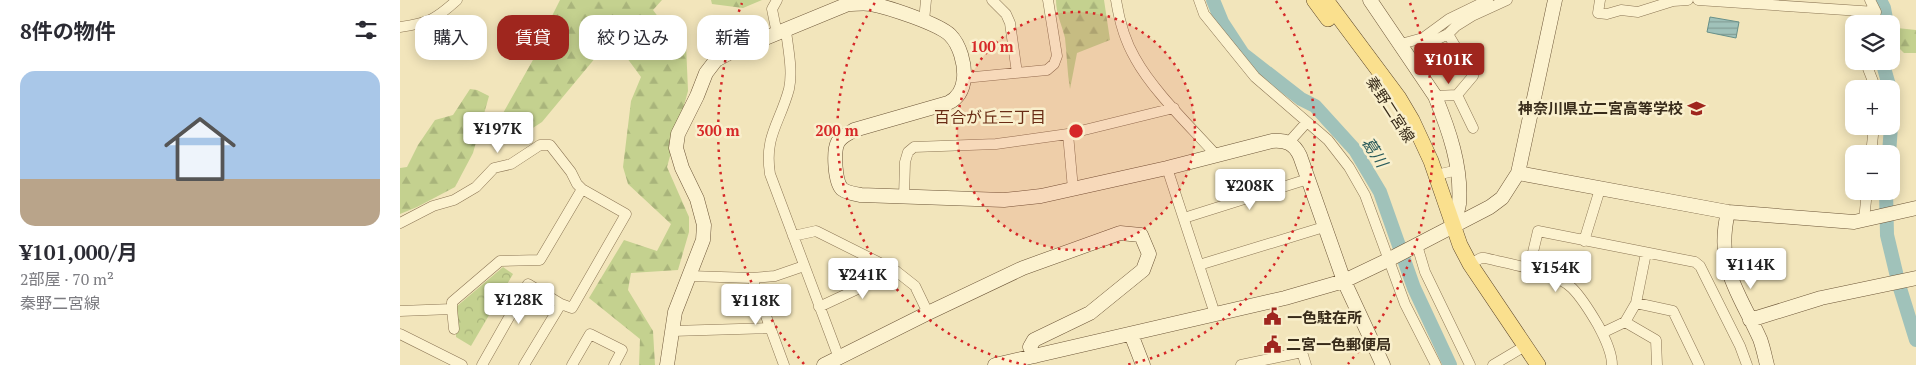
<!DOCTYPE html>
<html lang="ja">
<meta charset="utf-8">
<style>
:root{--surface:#fff;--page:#f7f7f7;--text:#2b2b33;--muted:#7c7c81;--line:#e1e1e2;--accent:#9f261e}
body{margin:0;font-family:"PT Serif","Noto Sans JP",serif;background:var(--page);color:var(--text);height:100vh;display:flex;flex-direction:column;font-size:19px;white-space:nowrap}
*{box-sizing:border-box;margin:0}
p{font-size:16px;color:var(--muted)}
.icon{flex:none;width:28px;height:28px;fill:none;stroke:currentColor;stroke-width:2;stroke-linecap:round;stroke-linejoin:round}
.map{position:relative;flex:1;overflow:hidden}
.drawer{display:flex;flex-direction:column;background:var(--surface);width:400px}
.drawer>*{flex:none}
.top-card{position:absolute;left:15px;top:15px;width:475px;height:45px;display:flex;gap:10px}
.tools{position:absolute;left:1445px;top:15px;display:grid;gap:10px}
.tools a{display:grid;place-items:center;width:55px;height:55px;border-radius:10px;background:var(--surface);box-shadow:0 2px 12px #0003;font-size:25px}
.price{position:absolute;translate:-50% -42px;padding:0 11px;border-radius:5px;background:#fff;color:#222;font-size:16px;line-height:32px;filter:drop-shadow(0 1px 2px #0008)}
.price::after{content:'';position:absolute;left:50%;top:30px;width:15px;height:11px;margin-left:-8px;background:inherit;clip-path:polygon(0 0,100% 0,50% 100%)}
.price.selected{background:var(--accent);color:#fff}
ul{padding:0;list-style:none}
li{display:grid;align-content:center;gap:10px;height:265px;padding:0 20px}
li+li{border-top:1px solid var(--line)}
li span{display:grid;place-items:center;height:155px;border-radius:15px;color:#555}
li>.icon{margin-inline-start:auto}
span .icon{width:90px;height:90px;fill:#fffc;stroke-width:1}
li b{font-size:21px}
h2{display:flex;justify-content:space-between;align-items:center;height:60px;padding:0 20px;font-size:21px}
.tag{padding:0 18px;border-radius:15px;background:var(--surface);box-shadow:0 2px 12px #0003;font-size:18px;line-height:45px}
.tag.selected{background:var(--accent);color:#fff}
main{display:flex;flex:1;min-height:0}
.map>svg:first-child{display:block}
.forest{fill:url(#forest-firs)}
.park{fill:url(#park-crowns)}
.water{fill:url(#water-rules);stroke:#679089}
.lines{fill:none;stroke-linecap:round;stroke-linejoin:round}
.river{stroke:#a0c2ba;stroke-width:14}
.street-casing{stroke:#8b7554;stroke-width:11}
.secondary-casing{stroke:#6c5537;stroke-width:15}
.primary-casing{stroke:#584229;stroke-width:16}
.street{stroke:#fcf2cf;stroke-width:10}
.secondary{stroke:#fcf2cf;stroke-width:14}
.primary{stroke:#fae08e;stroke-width:15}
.ring{fill:none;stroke:#d62828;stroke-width:2.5;stroke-dasharray:2.5 5}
.labels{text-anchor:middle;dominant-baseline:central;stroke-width:5;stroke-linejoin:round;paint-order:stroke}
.poi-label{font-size:15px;font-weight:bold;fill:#382b1a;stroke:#f9efcc;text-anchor:start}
.street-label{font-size:15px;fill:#382b1a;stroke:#f9efcc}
.neighbourhood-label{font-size:16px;fill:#692c15;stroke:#f9efcc}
.water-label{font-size:16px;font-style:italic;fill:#285a5a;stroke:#f9efcc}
.centre{fill:#d62828;stroke:#f9efcc;stroke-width:2.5}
.ring-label{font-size:15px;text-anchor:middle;font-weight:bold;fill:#d62828;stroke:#f9efcc;stroke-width:5;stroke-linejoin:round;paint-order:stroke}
</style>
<main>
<section class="drawer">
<h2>8件の物件<svg class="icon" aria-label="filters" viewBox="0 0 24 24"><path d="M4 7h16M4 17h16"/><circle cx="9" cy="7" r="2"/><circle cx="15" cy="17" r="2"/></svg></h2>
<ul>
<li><span style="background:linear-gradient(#a9c7e8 70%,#b9a48a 0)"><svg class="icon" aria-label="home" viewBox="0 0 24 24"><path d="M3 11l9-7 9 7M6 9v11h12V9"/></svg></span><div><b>¥101,000/月</b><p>2部屋 · 70 m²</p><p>秦野二宮線</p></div></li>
</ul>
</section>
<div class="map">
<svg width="1516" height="365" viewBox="0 0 1516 365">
<defs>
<pattern id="forest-firs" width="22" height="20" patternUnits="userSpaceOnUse" patternTransform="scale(1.25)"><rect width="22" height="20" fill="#c4d18f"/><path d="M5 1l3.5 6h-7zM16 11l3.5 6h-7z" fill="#a9b47b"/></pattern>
<pattern id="park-crowns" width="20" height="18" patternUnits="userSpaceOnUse" patternTransform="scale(1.25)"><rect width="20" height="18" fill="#c4d18f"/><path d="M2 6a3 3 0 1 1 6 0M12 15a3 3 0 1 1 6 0" fill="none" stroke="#a9b47b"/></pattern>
<pattern id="water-rules" width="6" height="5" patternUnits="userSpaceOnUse" patternTransform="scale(1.25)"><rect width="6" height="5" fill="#a0c2ba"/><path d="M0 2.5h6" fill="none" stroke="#839e96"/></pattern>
</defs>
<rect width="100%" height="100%" fill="#f2e5bb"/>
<path class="forest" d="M160,0H262L253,10L262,22L286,44L288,91L267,167L289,217V232L278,270L231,273L228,290L253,331L255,365H239L240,339L189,298L224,240L257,251L271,224L228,184L223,167L231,101L241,77L227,58L211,54L196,57L142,122L119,137L108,131L102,115L138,51L151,18Z
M311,0H362L343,8L312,4Z
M656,0H704L710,40L677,53L670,89C667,72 667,55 665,38C662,25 656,14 656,0Z
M1497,28L1516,30V53H1504L1492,41Z
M70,89L77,90L89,96L73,153L55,187L17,207L0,214V168L7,167L18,145L35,120L53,115Z"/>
<path class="park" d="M103,267L113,274L71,346L56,337V307Z"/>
<path class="water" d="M1310,17L1339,22L1336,38L1307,32Z"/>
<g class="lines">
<path class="river" d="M813,0L822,22L843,54L901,99L915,106L955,150L980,192L1014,288L1050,365
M1480,0L1484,8L1487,24
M1482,61L1490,89
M1491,92L1493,98L1491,125
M1489,154L1491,126
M1486,191L1487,235L1499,285L1516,340"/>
<defs>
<path id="street" d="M377,0L372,9L377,34
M592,0L606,14L610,23L617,73
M716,0C719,19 725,41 735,58C753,91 790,126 816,155
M799,0L804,14L855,77L928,140L949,167L965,195L1005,304L1036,365
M1200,0L1198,13L1207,14L1221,10L1238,12L1273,1L1288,0
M1298,0L1476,12
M1470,0L1476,12L1473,24
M524,21L526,0
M0,27C29,23 36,19 57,0
M386,31C388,48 393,71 389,89C380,123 364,136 370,174L439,358
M1048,34L1073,76L1057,95L1073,128
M1023,38L1036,40L1048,34L1056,26L1072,16L1107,0
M1001,44L1023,38L1049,19L1088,0
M1465,61L1476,89
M564,78L647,70L654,64L657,56L648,0
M1035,96L1057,95
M668,134L673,189
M889,142L907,122
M1471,154L1474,126
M767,168L815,314
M1036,175L1058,170
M504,197L505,162L508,152L514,147L596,144L668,134L774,108
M784,218L908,179
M1464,220L1467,191
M0,223L33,206L54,200L76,187L94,168L111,164L140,145H150L171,172L177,184L182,189
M393,236L416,231L496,271L515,286L528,313
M1184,241L1200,189
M1017,245L1025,272L1070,365
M1070,264L1081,258H1085C1108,264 1155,271 1172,288C1182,298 1191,313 1198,325C1204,336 1212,352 1212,365
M799,265L924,227
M1129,269L1138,231L1295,262L1300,266L1340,346L1347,365
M289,276L352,278L375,276L404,266
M352,278L384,365
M1236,303L1273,311L1299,365
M419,307L496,271
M52,309L54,329
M0,311L52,309V302L100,261L140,260L182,189L226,214L172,308L161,304L124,365
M1225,322L1256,340L1257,365
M272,331L370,328
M1202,333L1225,322L1236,303L1246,253
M0,334L62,365
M82,365L128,284L161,304
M172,365L190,334L222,350L214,365
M841,365L902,352L906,365
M1093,365L1125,346"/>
<path id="secondary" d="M970,0L1035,96C1049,130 1062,167 1059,204C1058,212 1054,220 1052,227
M1118,173L1328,212L1454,222L1516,208
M1328,212C1315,267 1339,292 1360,339C1363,347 1365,357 1367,365
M1350,320L1421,298L1516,278
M731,334L743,365
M267,365L275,312L303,240L304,225L297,199L282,168L276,148L278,134L297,96L306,73L316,60L329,53L448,4C456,4 464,3 471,4C488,7 539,24 550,35C560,45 565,64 564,78C563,89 559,98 548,103L454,130C448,134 442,136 438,142C433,151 435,182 442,189C447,193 455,194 461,195L604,200L641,196L767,168L872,141C886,140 894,143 900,156L944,281L983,365
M424,365L528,313L623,268L720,233L741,235L749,254L743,270L690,313L634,340L630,347L635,356
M595,365L885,298L944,281L988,260L1090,207L1102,198L1118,173L1155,0"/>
<path id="primary" d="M914,0L928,19
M926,0L999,98L1012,120L1031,161L1060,245L1070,264L1138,365"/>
</defs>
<use href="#street" class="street-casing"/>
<use href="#secondary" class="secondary-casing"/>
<use href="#primary" class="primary-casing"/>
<use href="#street" class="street"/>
<use href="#secondary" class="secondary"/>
<use href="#primary" class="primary"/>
</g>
<circle cx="676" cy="131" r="119" fill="#d62828" fill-opacity=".12"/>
<g class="ring">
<circle cx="676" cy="131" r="119"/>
<path d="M626 365A239 239 0 0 1 476 1M876 1A239 239 0 0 1 726 365"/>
<path d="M404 364A358 358 0 0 1 342 3M1010 3A358 358 0 0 1 948 364"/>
</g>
<defs>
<symbol id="school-bare" viewBox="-9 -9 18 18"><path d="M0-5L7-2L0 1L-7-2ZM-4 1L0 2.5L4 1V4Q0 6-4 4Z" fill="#9f261e" stroke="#f9efcc" stroke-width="2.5" paint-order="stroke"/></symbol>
<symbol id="civic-bare" viewBox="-9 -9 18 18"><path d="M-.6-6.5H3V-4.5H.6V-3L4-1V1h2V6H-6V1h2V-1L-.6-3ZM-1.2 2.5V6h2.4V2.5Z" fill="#9f261e" stroke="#f9efcc" stroke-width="2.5" paint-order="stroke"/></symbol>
</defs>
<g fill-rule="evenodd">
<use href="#school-bare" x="1284" y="96" width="25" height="25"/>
<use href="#civic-bare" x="860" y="304" width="25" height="25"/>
<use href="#civic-bare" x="860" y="332" width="25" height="25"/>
</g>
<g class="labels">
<g class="poi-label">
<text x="1283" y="108" text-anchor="end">神奈川県立二宮高等学校</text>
<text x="887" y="317">一色駐在所</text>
<text x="886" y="344">二宮一色郵便局</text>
</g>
<g class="street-label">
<text transform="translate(991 109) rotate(57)">秦野二宮線</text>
</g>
<g class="neighbourhood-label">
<text x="590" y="117">百合が丘三丁目</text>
</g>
<g class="water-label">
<text transform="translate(975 152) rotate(57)">葛川</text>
</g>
</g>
<circle cx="676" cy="131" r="8" class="centre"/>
<g class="ring-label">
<text x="592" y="52">100 m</text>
<text x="318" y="136">300 m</text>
<text x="437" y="136">200 m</text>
</g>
</svg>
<div class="tools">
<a><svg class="icon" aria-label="layers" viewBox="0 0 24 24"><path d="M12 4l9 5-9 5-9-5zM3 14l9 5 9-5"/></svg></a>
<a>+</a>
<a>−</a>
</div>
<b class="price selected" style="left:1049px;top:85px">¥101K</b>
<b class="price" style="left:98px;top:154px">¥197K</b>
<b class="price" style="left:850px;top:211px">¥208K</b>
<b class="price" style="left:1351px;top:290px">¥114K</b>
<b class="price" style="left:1156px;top:293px">¥154K</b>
<b class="price" style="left:463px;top:300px">¥241K</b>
<b class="price" style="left:119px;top:325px">¥128K</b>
<b class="price" style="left:356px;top:326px">¥118K</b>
<div class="top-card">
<a class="tag">購入</a>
<a class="tag selected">賃貸</a>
<a class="tag">絞り込み</a>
<a class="tag">新着</a>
</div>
</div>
</main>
